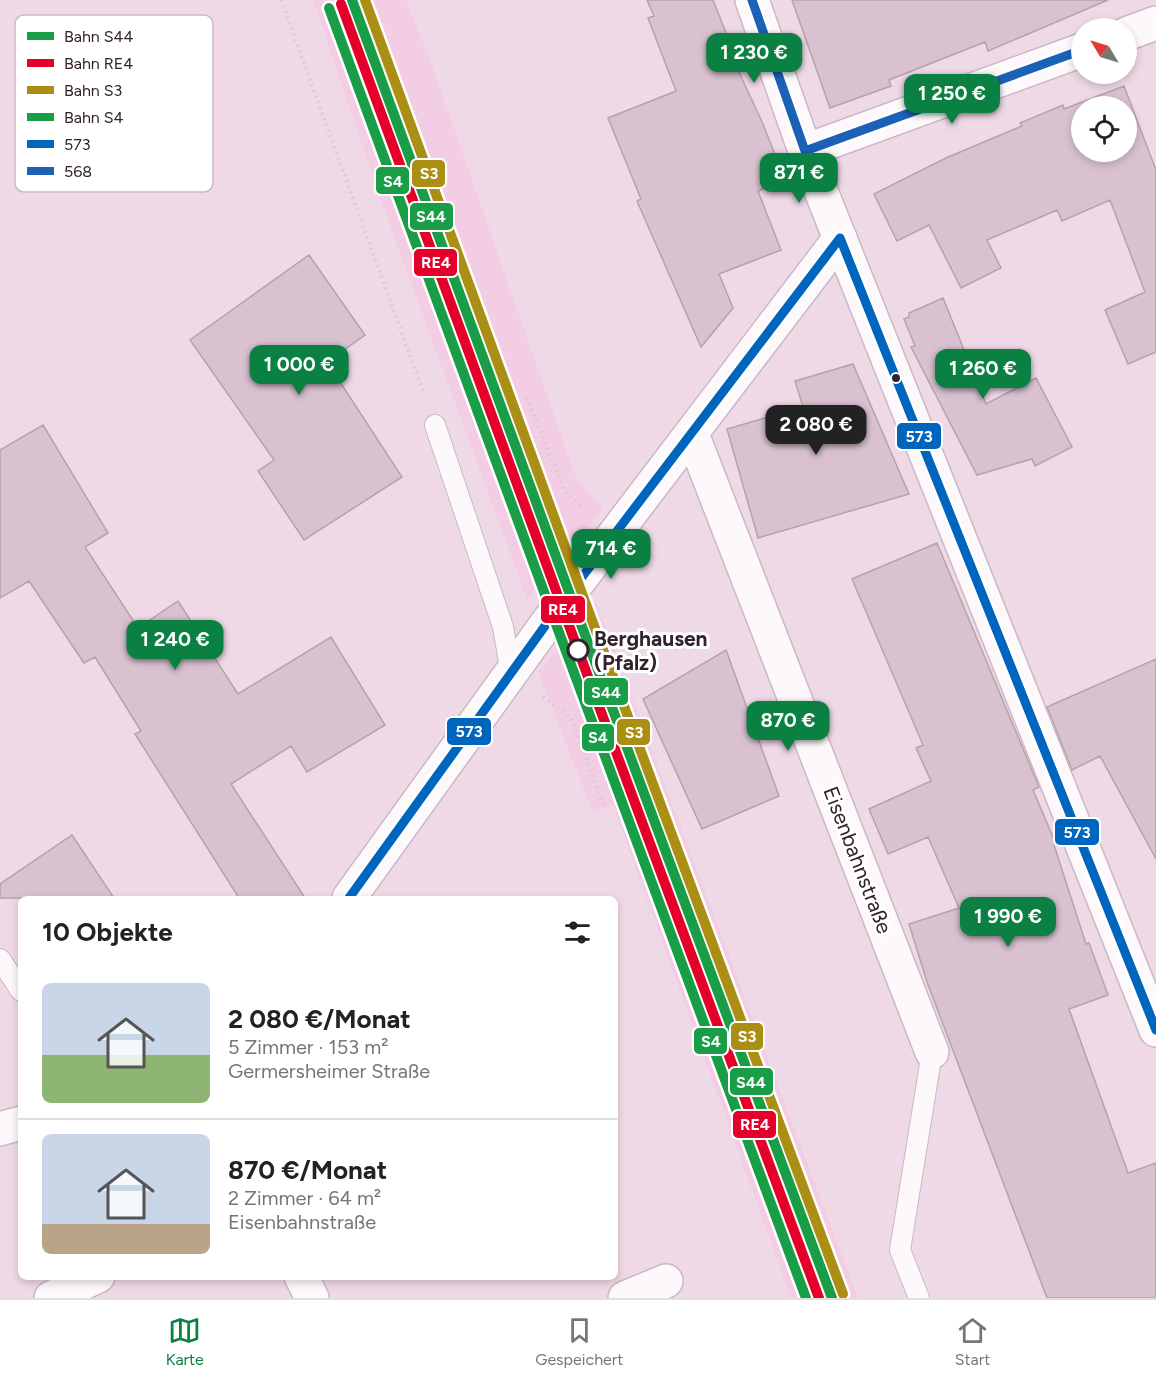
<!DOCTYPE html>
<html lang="de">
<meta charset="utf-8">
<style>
:root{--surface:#fff;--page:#f2f2f2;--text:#222;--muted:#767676;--line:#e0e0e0;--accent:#0b8043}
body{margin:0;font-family:Figtree,sans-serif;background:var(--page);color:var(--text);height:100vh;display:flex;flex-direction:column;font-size:22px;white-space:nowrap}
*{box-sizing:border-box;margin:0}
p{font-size:20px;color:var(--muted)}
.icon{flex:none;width:33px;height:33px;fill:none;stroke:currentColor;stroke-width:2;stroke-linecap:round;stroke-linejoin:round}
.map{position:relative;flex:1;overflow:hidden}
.sheet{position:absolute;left:18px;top:896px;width:600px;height:384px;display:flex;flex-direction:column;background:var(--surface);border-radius:9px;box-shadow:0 3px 9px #0003}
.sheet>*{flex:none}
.needle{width:39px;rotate:308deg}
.controls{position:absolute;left:1071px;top:18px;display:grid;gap:12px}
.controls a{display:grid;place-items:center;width:66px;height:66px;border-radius:50%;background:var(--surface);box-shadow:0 3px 9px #0003;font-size:30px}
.price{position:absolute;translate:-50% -51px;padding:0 14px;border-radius:12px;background:var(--accent);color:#fff;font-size:20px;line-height:39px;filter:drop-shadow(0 2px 3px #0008)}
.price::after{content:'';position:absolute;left:50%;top:36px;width:18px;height:14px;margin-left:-9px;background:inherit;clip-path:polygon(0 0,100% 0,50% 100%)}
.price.current{background:#222;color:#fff}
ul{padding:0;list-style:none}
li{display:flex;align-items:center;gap:18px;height:150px;padding:0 24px}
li+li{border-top:2px solid var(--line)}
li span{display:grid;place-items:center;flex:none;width:168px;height:120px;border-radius:9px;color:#555}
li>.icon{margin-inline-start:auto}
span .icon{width:72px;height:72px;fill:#fffc;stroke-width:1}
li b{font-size:26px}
h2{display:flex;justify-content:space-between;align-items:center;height:72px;padding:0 24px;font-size:26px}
.menu{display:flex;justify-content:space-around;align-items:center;height:84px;border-top:2px solid var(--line);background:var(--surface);font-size:16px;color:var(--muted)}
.menu a{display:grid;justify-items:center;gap:3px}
.menu .current{color:var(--accent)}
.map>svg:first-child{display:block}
.built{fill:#f2cde4}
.building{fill:#d9c1d0;stroke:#b4a2ad;stroke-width:1.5;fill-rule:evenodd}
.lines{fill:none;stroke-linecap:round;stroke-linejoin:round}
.service-casing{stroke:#cab8c3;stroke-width:22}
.minor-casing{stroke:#cab8c3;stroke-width:36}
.tertiary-casing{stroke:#cab8c3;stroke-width:36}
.secondary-casing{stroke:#cab8c3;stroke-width:36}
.path{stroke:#d2ccd0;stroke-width:4;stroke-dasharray:1.5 4.5;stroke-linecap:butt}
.service{stroke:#fdf9fb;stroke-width:20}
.minor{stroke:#fdf9fb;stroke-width:33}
.tertiary{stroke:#fdf9fb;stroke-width:33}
.secondary{stroke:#fdf9fb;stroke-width:33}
.bus-1-casing{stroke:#fff;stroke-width:14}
.bus-2-casing{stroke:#fff;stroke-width:14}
.bus-1{stroke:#0065bd;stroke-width:9}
.bus-2{stroke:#1b62b7;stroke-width:9}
.rail-1-casing{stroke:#fff;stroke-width:15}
.rail-2-casing{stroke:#fff;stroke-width:15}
.rail-3-casing{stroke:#fff;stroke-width:15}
.rail-4-casing{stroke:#fff;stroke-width:15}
.rail-1{stroke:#1a9d47;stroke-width:10}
.rail-2{stroke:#e4002b;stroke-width:10}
.rail-3{stroke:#ab8f14;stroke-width:10}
.rail-4{stroke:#1a9d47;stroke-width:10}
.bus-dot{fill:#32222c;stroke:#fff;stroke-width:2}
.stop-dot{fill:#fff;stroke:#32222c;stroke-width:3}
.labels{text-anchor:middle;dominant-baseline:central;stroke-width:6;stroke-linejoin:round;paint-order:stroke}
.stop-label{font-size:21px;font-weight:bold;fill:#32222c;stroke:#fff;text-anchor:start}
.street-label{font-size:21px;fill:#32222c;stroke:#fff}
.key{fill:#fff;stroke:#c2bdc0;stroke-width:1.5}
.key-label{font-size:16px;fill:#32222c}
.line-badge{stroke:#fff;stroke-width:2}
.badge-label{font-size:16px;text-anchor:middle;font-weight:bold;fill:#fff}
</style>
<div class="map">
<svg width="1156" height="1298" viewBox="0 0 1156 1298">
<rect width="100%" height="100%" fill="#f0d9e7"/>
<path class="built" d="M313,0H406L431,62L576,478L603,509L527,599L386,215Z
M596,602L858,1298H791L613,805L593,813L538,672Z"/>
<path class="building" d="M647,0H713L736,58L733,59L763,124L785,180L758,191L781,250L719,274L733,308L701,347L637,201L641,199L608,118L676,91L648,18L654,16Z
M792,0H1108L988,51L985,42L889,80L891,86L830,108Z
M1124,86L1156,170V352L1128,364L1105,310L1145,292L1110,200L1062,221L1057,210L987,240L1001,268L961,288L929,225L897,241L874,194L946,158L1022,126L1020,123L1063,105L1064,109ZM1082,106H1126V152H1082Z
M309,255L365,335L327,362L402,477L304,540L258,471L274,460L190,340Z
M943,298L986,404L1036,378L1072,447L1035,466L1032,459L977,475L911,347L915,346L904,319L909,317V313Z
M853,364L909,494L758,538L727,429L803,407L795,381Z
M43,425L108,533L85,547L138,628L178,601L238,694L331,637L385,725L307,772L291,746L231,784L305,898H239L135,734L141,731L95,657L84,663L29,581L0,598V450Z
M937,543L1039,787L1033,790L1056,844L1054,845L1086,944L1089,943L1108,995L1069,1009L1128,1173L1156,1163V1298H1047L927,982L909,924L959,908L928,837L888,854L869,809L931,781L916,748L923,745L852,579Z
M726,650L779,796L702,829L643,699Z
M1156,659V859L1100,756L1072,770L1047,707Z
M72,835L114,898H0V884Z"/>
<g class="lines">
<defs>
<path id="service" d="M435,425L503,627L511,673
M0,959L21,991
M919,1298L900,1250L932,1052"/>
<path id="minor" d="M1126,34L1156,23
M805,151L1082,50
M692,434L932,1052
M301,1276L312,1298
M51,1298L98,1276
M625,1298L666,1281"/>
<path id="tertiary" d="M349,898L550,619L840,238
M0,1129L21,1123"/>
<path id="secondary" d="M752,0L805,151L1156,1030"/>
</defs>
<use href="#service" class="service-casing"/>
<use href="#minor" class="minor-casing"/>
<use href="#tertiary" class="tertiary-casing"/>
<use href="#secondary" class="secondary-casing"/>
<path class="path" d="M281,0L424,394
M527,398L565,492L583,507
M543,697L571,718L605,808"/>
<use href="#service" class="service"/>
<use href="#minor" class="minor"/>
<use href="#tertiary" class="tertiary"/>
<use href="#secondary" class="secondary"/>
<defs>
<path id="bus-1" d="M840,238L1156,1030
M349,898L550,619L840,238"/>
<path id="bus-2" d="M752,0L805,151
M805,151L1082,50"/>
</defs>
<use href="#bus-1" class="bus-1-casing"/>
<use href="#bus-2" class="bus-2-casing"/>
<use href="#bus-1" class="bus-1"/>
<use href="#bus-2" class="bus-2"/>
<defs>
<path id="rail-1" d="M352,0L569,592L832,1298"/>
<path id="rail-2" d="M341,4L558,596L819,1298"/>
<path id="rail-3" d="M365,0L580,588L843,1294"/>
<path id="rail-4" d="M329,8L547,600L806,1298"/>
</defs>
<use href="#rail-1" class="rail-1-casing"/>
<use href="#rail-2" class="rail-2-casing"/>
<use href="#rail-3" class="rail-3-casing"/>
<use href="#rail-4" class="rail-4-casing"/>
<use href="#rail-1" class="rail-1"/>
<use href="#rail-2" class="rail-2"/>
<use href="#rail-3" class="rail-3"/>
<use href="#rail-4" class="rail-4"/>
</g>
<circle class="bus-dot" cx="896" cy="378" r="5"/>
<circle class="stop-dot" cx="578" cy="650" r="10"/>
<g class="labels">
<g class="stop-label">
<text x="594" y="638">Berghausen<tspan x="594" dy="24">(Pfalz)</tspan></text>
</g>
<g class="street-label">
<text transform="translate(858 860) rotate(69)">Eisenbahnstraße</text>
</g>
</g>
<rect x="15" y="15" width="198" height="177" rx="9" class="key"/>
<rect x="27" y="32" width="27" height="8" fill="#1a9d47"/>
<rect x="27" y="59" width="27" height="8" fill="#e4002b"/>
<rect x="27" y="86" width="27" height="8" fill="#ab8f14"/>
<rect x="27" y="113" width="27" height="8" fill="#1a9d47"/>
<rect x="27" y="140" width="27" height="8" fill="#0065bd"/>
<rect x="27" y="167" width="27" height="8" fill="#1b62b7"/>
<g class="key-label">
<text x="64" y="42">Bahn S44</text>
<text x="64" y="69">Bahn RE4</text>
<text x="64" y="96">Bahn S3</text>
<text x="64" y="123">Bahn S4</text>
<text x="64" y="150">573</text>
<text x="64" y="177">568</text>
</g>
<g class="line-badge">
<rect x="411" y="159" width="35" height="29" rx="6" fill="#ab8f14"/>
<rect x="375" y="166" width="35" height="29" rx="6" fill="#1a9d47"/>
<rect x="409" y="202" width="45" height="29" rx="6" fill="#1a9d47"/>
<rect x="413" y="248" width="45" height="29" rx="6" fill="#e4002b"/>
<rect x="896" y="422" width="46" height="28" rx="6" fill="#0065bd"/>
<rect x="540" y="595" width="46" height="29" rx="6" fill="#e4002b"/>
<rect x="583" y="677" width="46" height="29" rx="6" fill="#1a9d47"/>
<rect x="446" y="717" width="46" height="29" rx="6" fill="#0065bd"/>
<rect x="616" y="718" width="35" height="28" rx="6" fill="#ab8f14"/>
<rect x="581" y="723" width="34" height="29" rx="6" fill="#1a9d47"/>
<rect x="1054" y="818" width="46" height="28" rx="6" fill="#0065bd"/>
<rect x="730" y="1022" width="34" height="29" rx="6" fill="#ab8f14"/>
<rect x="693" y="1027" width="35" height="28" rx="6" fill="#1a9d47"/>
<rect x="729" y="1067" width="45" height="29" rx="6" fill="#1a9d47"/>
<rect x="732" y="1110" width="45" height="29" rx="6" fill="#e4002b"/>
</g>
<g class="badge-label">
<text x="429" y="179">S3</text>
<text x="393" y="187">S4</text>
<text x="431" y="222">S44</text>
<text x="436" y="268">RE4</text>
<text x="919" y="442">573</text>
<text x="563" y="615">RE4</text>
<text x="606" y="698">S44</text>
<text x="469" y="737">573</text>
<text x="634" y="738">S3</text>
<text x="598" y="743">S4</text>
<text x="1077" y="838">573</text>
<text x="747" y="1042">S3</text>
<text x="711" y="1047">S4</text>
<text x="751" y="1088">S44</text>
<text x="755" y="1130">RE4</text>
</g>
</svg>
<div class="controls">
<a><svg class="needle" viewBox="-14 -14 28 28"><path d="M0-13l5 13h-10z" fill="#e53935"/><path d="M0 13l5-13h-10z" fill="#767676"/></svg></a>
<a><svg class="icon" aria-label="locate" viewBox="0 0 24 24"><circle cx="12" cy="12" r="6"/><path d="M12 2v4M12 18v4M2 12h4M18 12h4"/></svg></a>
</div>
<b class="price" style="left:754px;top:84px">1 230 €</b>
<b class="price" style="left:952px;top:125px">1 250 €</b>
<b class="price" style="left:799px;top:204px">871 €</b>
<b class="price" style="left:299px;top:396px">1 000 €</b>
<b class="price" style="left:983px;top:400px">1 260 €</b>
<b class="price current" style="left:816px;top:456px">2 080 €</b>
<b class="price" style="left:611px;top:580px">714 €</b>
<b class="price" style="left:175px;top:671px">1 240 €</b>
<b class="price" style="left:788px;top:752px">870 €</b>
<b class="price" style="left:1008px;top:948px">1 990 €</b>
<section class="sheet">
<h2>10 Objekte<svg class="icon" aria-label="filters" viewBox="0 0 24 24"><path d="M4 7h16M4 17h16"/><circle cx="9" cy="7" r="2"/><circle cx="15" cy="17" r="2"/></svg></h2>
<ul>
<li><span style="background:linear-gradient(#c9d6e8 60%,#8fb573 0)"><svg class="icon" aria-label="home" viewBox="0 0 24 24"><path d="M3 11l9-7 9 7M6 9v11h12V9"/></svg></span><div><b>2 080 €/Monat</b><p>5 Zimmer · 153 m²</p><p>Germersheimer Straße</p></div></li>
<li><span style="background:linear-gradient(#c9d6e8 75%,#b9a48a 0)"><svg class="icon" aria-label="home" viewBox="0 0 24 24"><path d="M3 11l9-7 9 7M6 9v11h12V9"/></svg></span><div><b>870 €/Monat</b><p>2 Zimmer · 64 m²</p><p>Eisenbahnstraße</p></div></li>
</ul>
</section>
</div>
<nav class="menu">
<a class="current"><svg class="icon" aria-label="map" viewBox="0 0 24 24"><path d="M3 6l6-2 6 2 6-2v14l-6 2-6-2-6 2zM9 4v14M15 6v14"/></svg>Karte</a>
<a><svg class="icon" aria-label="saved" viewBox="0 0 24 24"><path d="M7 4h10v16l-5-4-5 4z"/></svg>Gespeichert</a>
<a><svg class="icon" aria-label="home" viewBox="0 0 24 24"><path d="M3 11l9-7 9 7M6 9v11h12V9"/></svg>Start</a>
</nav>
